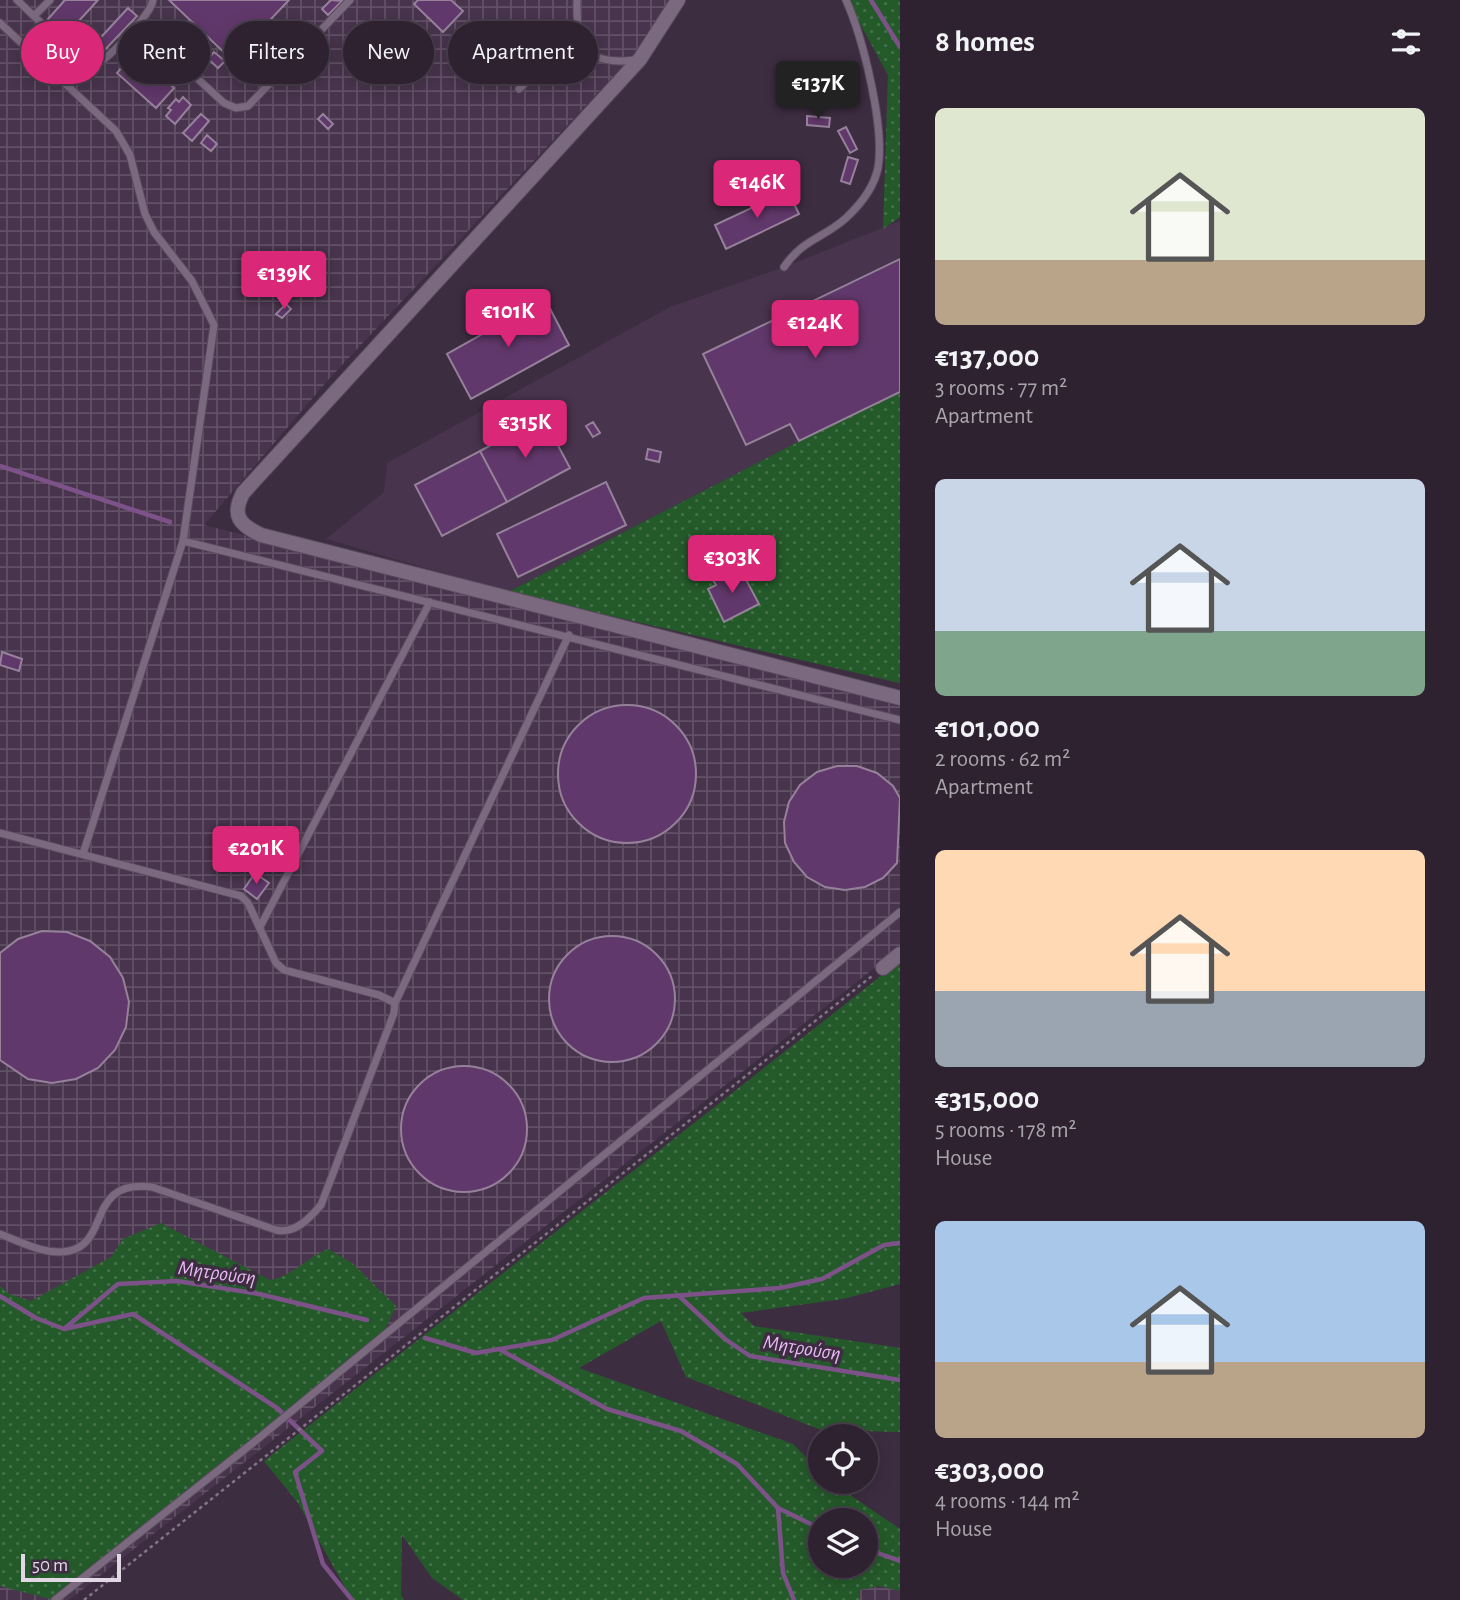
<!DOCTYPE html>
<meta charset="utf-8">
<style>
:root{--surface:#2e2231;--page:#362a39;--text:#f1f3f6;--muted:#a7a4ab;--line:#493f4d;--accent:#db2777}
body{margin:0;font-family:"Alegreya Sans",sans-serif;background:var(--page);color:var(--text);height:100vh;display:flex;flex-direction:column;font-size:26px;white-space:nowrap}
*{box-sizing:border-box;margin:0}
p{font-size:23px;color:var(--muted)}
.icon{flex:none;width:38px;height:38px;fill:none;stroke:currentColor;stroke-width:2;stroke-linecap:round;stroke-linejoin:round}
.map{position:relative;flex:1;overflow:hidden}
.panel{display:flex;flex-direction:column;background:var(--surface);width:560px}
.panel>*{flex:none}
.hud{position:absolute;left:21px;top:21px;width:665px;height:63px;display:flex;gap:14px}
.buttons{position:absolute;left:808px;top:1424px;display:grid;gap:14px}
.buttons a{display:grid;place-items:center;width:70px;height:70px;border-radius:50%;background:var(--surface);box-shadow:0 4px 18px #0003,0 0 0 2px var(--line);font-size:35px}
.scale{position:absolute;left:21px;bottom:18px;width:100px;box-sizing:border-box;padding-left:7px;border:4px solid #e2d7e4;border-top:0;font-size:19px;line-height:24px;white-space:nowrap;color:#e2d7e4;-webkit-text-stroke:5px #3d2d41;paint-order:stroke}
.price{position:absolute;translate:-50% -60px;padding:0 16px;border-radius:7px;background:var(--accent);color:#fff;font-size:23px;line-height:46px;filter:drop-shadow(0 2px 4px #0008)}
.price::after{content:'';position:absolute;left:50%;top:42px;width:21px;height:16px;margin-left:-10px;background:inherit;clip-path:polygon(0 0,100% 0,50% 100%)}
.price.active{background:#222;color:#fff}
ul{padding:0;list-style:none}
li{display:grid;align-content:center;gap:14px;height:371px;padding:0 35px}
li span{display:grid;place-items:center;height:217px;border-radius:10px;color:#555}
li>.icon{margin-inline-start:auto}
span .icon{width:126px;height:126px;fill:#fffc;stroke-width:1}
li b{font-size:30px}
h2{display:flex;justify-content:space-between;align-items:center;height:84px;padding:0 35px;font-size:30px}
.tag{padding:0 24px;border-radius:32px;background:var(--surface);box-shadow:0 4px 18px #0003,0 0 0 2px var(--line);font-size:24px;line-height:63px}
.tag.active{background:var(--accent);color:#fff}
main{display:flex;flex:1;min-height:0}
.map>svg:first-child{display:block}
.built{fill:#48344d}
.industrial{fill:url(#industrial-grid)}
.green{fill:url(#green-dots);fill-rule:evenodd}
.lines{fill:none;stroke-linecap:round;stroke-linejoin:round}
.stream{stroke:#7d5288;stroke-width:4.5}
.building{fill:#61386b;stroke:#95829a;stroke-width:2}
.service-casing{stroke:#594b5c;stroke-width:9}
.minor-casing{stroke:#594b5c;stroke-width:16}
.path{stroke:#837586;stroke-width:2.5;stroke-dasharray:3.5 3.5;stroke-linecap:butt}
.service{stroke:#7b6980;stroke-width:7}
.minor{stroke:#7b6980;stroke-width:14}
.labels{text-anchor:middle;dominant-baseline:central;stroke-width:7;stroke-linejoin:round;paint-order:stroke}
.water-label{font-size:21px;font-style:italic;fill:#ebb9f8;stroke:#3d2d41}
</style>
<main>
<div class="map">
<svg width="900" height="1600" viewBox="0 0 900 1600">
<defs>
<pattern id="industrial-grid" width="8" height="8" patternUnits="userSpaceOnUse" patternTransform="scale(1.75)"><rect width="8" height="8" fill="#48344d"/><path d="M0 4h8M4 0v8" fill="none" stroke="#625166"/></pattern>
<pattern id="green-dots" width="8" height="8" patternUnits="userSpaceOnUse" patternTransform="scale(1.75)"><rect width="8" height="8" fill="#245a2a"/><path d="M2 2h.1M6 6h.1" fill="none" stroke="#447149" stroke-width="1.8" stroke-linecap="round"/></pattern>
</defs>
<rect width="100%" height="100%" fill="#3d2d41"/>
<path class="built" d="M900,221V389L508,592L326,539L384,492L387,463L670,307L784,267Z"/>
<path class="industrial" d="M0,0H670L638,50L329,379L204,525L900,704V948L69,1600H0Z
M880,1586L900,1591V1600H860L859,1590Z"/>
<path class="green" d="M847,0H900V217L883,229L888,75Z
M900,389V683L508,592Z
M900,961V1284L843,1299L741,1313L754,1326L900,1348V1432L821,1430L686,1377L661,1321L579,1368L793,1444L821,1472V1482H831L900,1529V1591L880,1586L859,1590L860,1600H463L432,1578L402,1535L401,1595L404,1600H352L298,1503L264,1461ZM821,1521H866V1566H821Z
M161,1223L270,1280C295,1275 304,1259 328,1249L352,1263L396,1306L380,1341L54,1600L0,1586V1286L9,1294L31,1301L111,1257L123,1239Z"/>
<g class="lines">
<path class="stream" d="M871,0L900,47
M0,466L170,522
M678,1295L725,1339L750,1356L900,1380
M0,1296L36,1318L64,1329L118,1284L177,1281L259,1294L367,1320
M64,1329L133,1314L277,1408L322,1451L295,1472L323,1564L352,1600
M425,1338L476,1353L552,1340L644,1298L780,1288L822,1279L884,1245L900,1243
M499,1349L607,1409L681,1431L737,1464L778,1508L821,1529
M778,1508L783,1573L794,1600
M866,1549L900,1561"/>
</g>
<path class="building" d="M65,0H98L66,35L48,19Z
M169,0H289L232,60Z
M331,0L342,1L328,15L322,9Z
M418,0H451L463,11L443,32L414,4Z
M128,8L137,16L100,55L92,47Z
M136,52L174,88L156,108L117,73Z
M214,52L225,61L218,68L208,59Z
M240,61L250,70L240,81L230,73Z
M183,97L191,105L175,124L166,116L171,110L168,108L176,99L179,102Z
M201,114L209,121L192,141L183,133Z
M323,114L333,124L328,129L318,119Z
M807,116L830,118L829,127L807,125Z
M846,127L857,149L850,153L838,131Z
M207,135L217,144L211,151L201,143Z
M848,157L858,160L850,184L841,181Z
M788,191L799,214L726,249L715,225Z
M900,259V392L799,441L790,424L746,445L703,354Z
M545,299L569,345L471,399L447,354Z
M286,304L291,309L282,318L276,314Z
M543,417L570,468L507,502L480,451Z
M593,422L600,433L593,437L586,426Z
M648,449L661,452L659,462L646,459Z
M480,451L507,502L442,536L415,485Z
M606,482L626,525L518,577L497,534Z
M733,569L736,575L742,572L759,604L724,622L708,589L716,585L713,580Z
M2,652L22,659L19,671L0,665Z
M558 774a69 69 0 1 1 138 0a69 69 0 1 1-138 0Z
M837,766H857L877,773L893,786L900,798L897,863L883,878L865,887L845,890L825,887L807,877L794,862L785,843L784,822L789,802L800,785L817,772Z
M255,873L269,883L257,899L244,889Z
M42,931L67,932L90,941L110,957L123,978L129,1002L126,1027L115,1050L98,1068L76,1079L52,1083L28,1079L0,1060V953L18,939Z
M549 999a63 63 0 1 1 126 0a63 63 0 1 1-126 0Z
M401 1129a63 63 0 1 1 126 0a63 63 0 1 1-126 0Z"/>
<g class="lines">
<defs>
<path id="service" d="M17,0L81,61C89,63 95,65 103,60C115,51 151,14 153,0
M577,0C576,45 584,66 635,60
M34,16L50,0
M0,23L116,131L130,155L145,214L154,232L192,281L214,325L183,541L900,720
M138,24L224,103L236,108L248,106L350,0
M519,89L576,32
M784,267C803,239 824,238 846,218C860,205 874,187 878,168C885,127 863,38 846,0
M0,833L241,896L248,903L276,963L284,970L379,995L395,1003L394,1013L321,1205C309,1219 295,1234 276,1230L152,1187C86,1179 111,1242 69,1251C46,1256 21,1242 0,1234
M83,854L183,541
M260,927L430,602
M395,1003L569,635
M55,1600L254,1442L900,912"/>
<path id="minor" d="M678,0L640,59L243,493C231,516 240,525 261,535L900,698
M883,968L900,954"/>
</defs>
<use href="#service" class="service-casing"/>
<use href="#minor" class="minor-casing"/>
<path class="path" d="M84,1600L872,976"/>
<use href="#service" class="service"/>
<use href="#minor" class="minor"/>
</g>
<g class="labels">
<g class="water-label">
<text transform="translate(217 1273) rotate(8)">Μητρούση</text>
<text transform="translate(802 1348) rotate(9)">Μητρούση</text>
</g>
</g>
</svg>
<div class="buttons">
<a><svg class="icon" aria-label="locate" viewBox="0 0 24 24"><circle cx="12" cy="12" r="6"/><path d="M12 2v4M12 18v4M2 12h4M18 12h4"/></svg></a>
<a><svg class="icon" aria-label="layers" viewBox="0 0 24 24"><path d="M12 4l9 5-9 5-9-5zM3 14l9 5 9-5"/></svg></a>
</div>
<div class="scale">50 m</div>
<b class="price active" style="left:818px;top:121px">€137K</b>
<b class="price" style="left:757px;top:220px">€146K</b>
<b class="price" style="left:284px;top:311px">€139K</b>
<b class="price" style="left:508px;top:349px">€101K</b>
<b class="price" style="left:815px;top:360px">€124K</b>
<b class="price" style="left:525px;top:460px">€315K</b>
<b class="price" style="left:732px;top:595px">€303K</b>
<b class="price" style="left:256px;top:886px">€201K</b>
<div class="hud">
<a class="tag active">Buy</a>
<a class="tag">Rent</a>
<a class="tag">Filters</a>
<a class="tag">New</a>
<a class="tag">Apartment</a>
</div>
</div>
<section class="panel">
<h2>8 homes<svg class="icon" aria-label="filters" viewBox="0 0 24 24"><path d="M4 7h16M4 17h16"/><circle cx="9" cy="7" r="2"/><circle cx="15" cy="17" r="2"/></svg></h2>
<ul>
<li><span style="background:linear-gradient(#dfe7d0 70%,#b9a48a 0)"><svg class="icon" aria-label="home" viewBox="0 0 24 24"><path d="M3 11l9-7 9 7M6 9v11h12V9"/></svg></span><div><b>€137,000</b><p>3 rooms · 77 m²</p><p>Apartment</p></div></li>
<li><span style="background:linear-gradient(#c9d6e8 70%,#7fa58c 0)"><svg class="icon" aria-label="home" viewBox="0 0 24 24"><path d="M3 11l9-7 9 7M6 9v11h12V9"/></svg></span><div><b>€101,000</b><p>2 rooms · 62 m²</p><p>Apartment</p></div></li>
<li><span style="background:linear-gradient(#ffd9b3 65%,#9aa5b1 0)"><svg class="icon" aria-label="home" viewBox="0 0 24 24"><path d="M3 11l9-7 9 7M6 9v11h12V9"/></svg></span><div><b>€315,000</b><p>5 rooms · 178 m²</p><p>House</p></div></li>
<li><span style="background:linear-gradient(#a9c7e8 65%,#b9a48a 0)"><svg class="icon" aria-label="home" viewBox="0 0 24 24"><path d="M3 11l9-7 9 7M6 9v11h12V9"/></svg></span><div><b>€303,000</b><p>4 rooms · 144 m²</p><p>House</p></div></li>
</ul>
</section>
</main>
